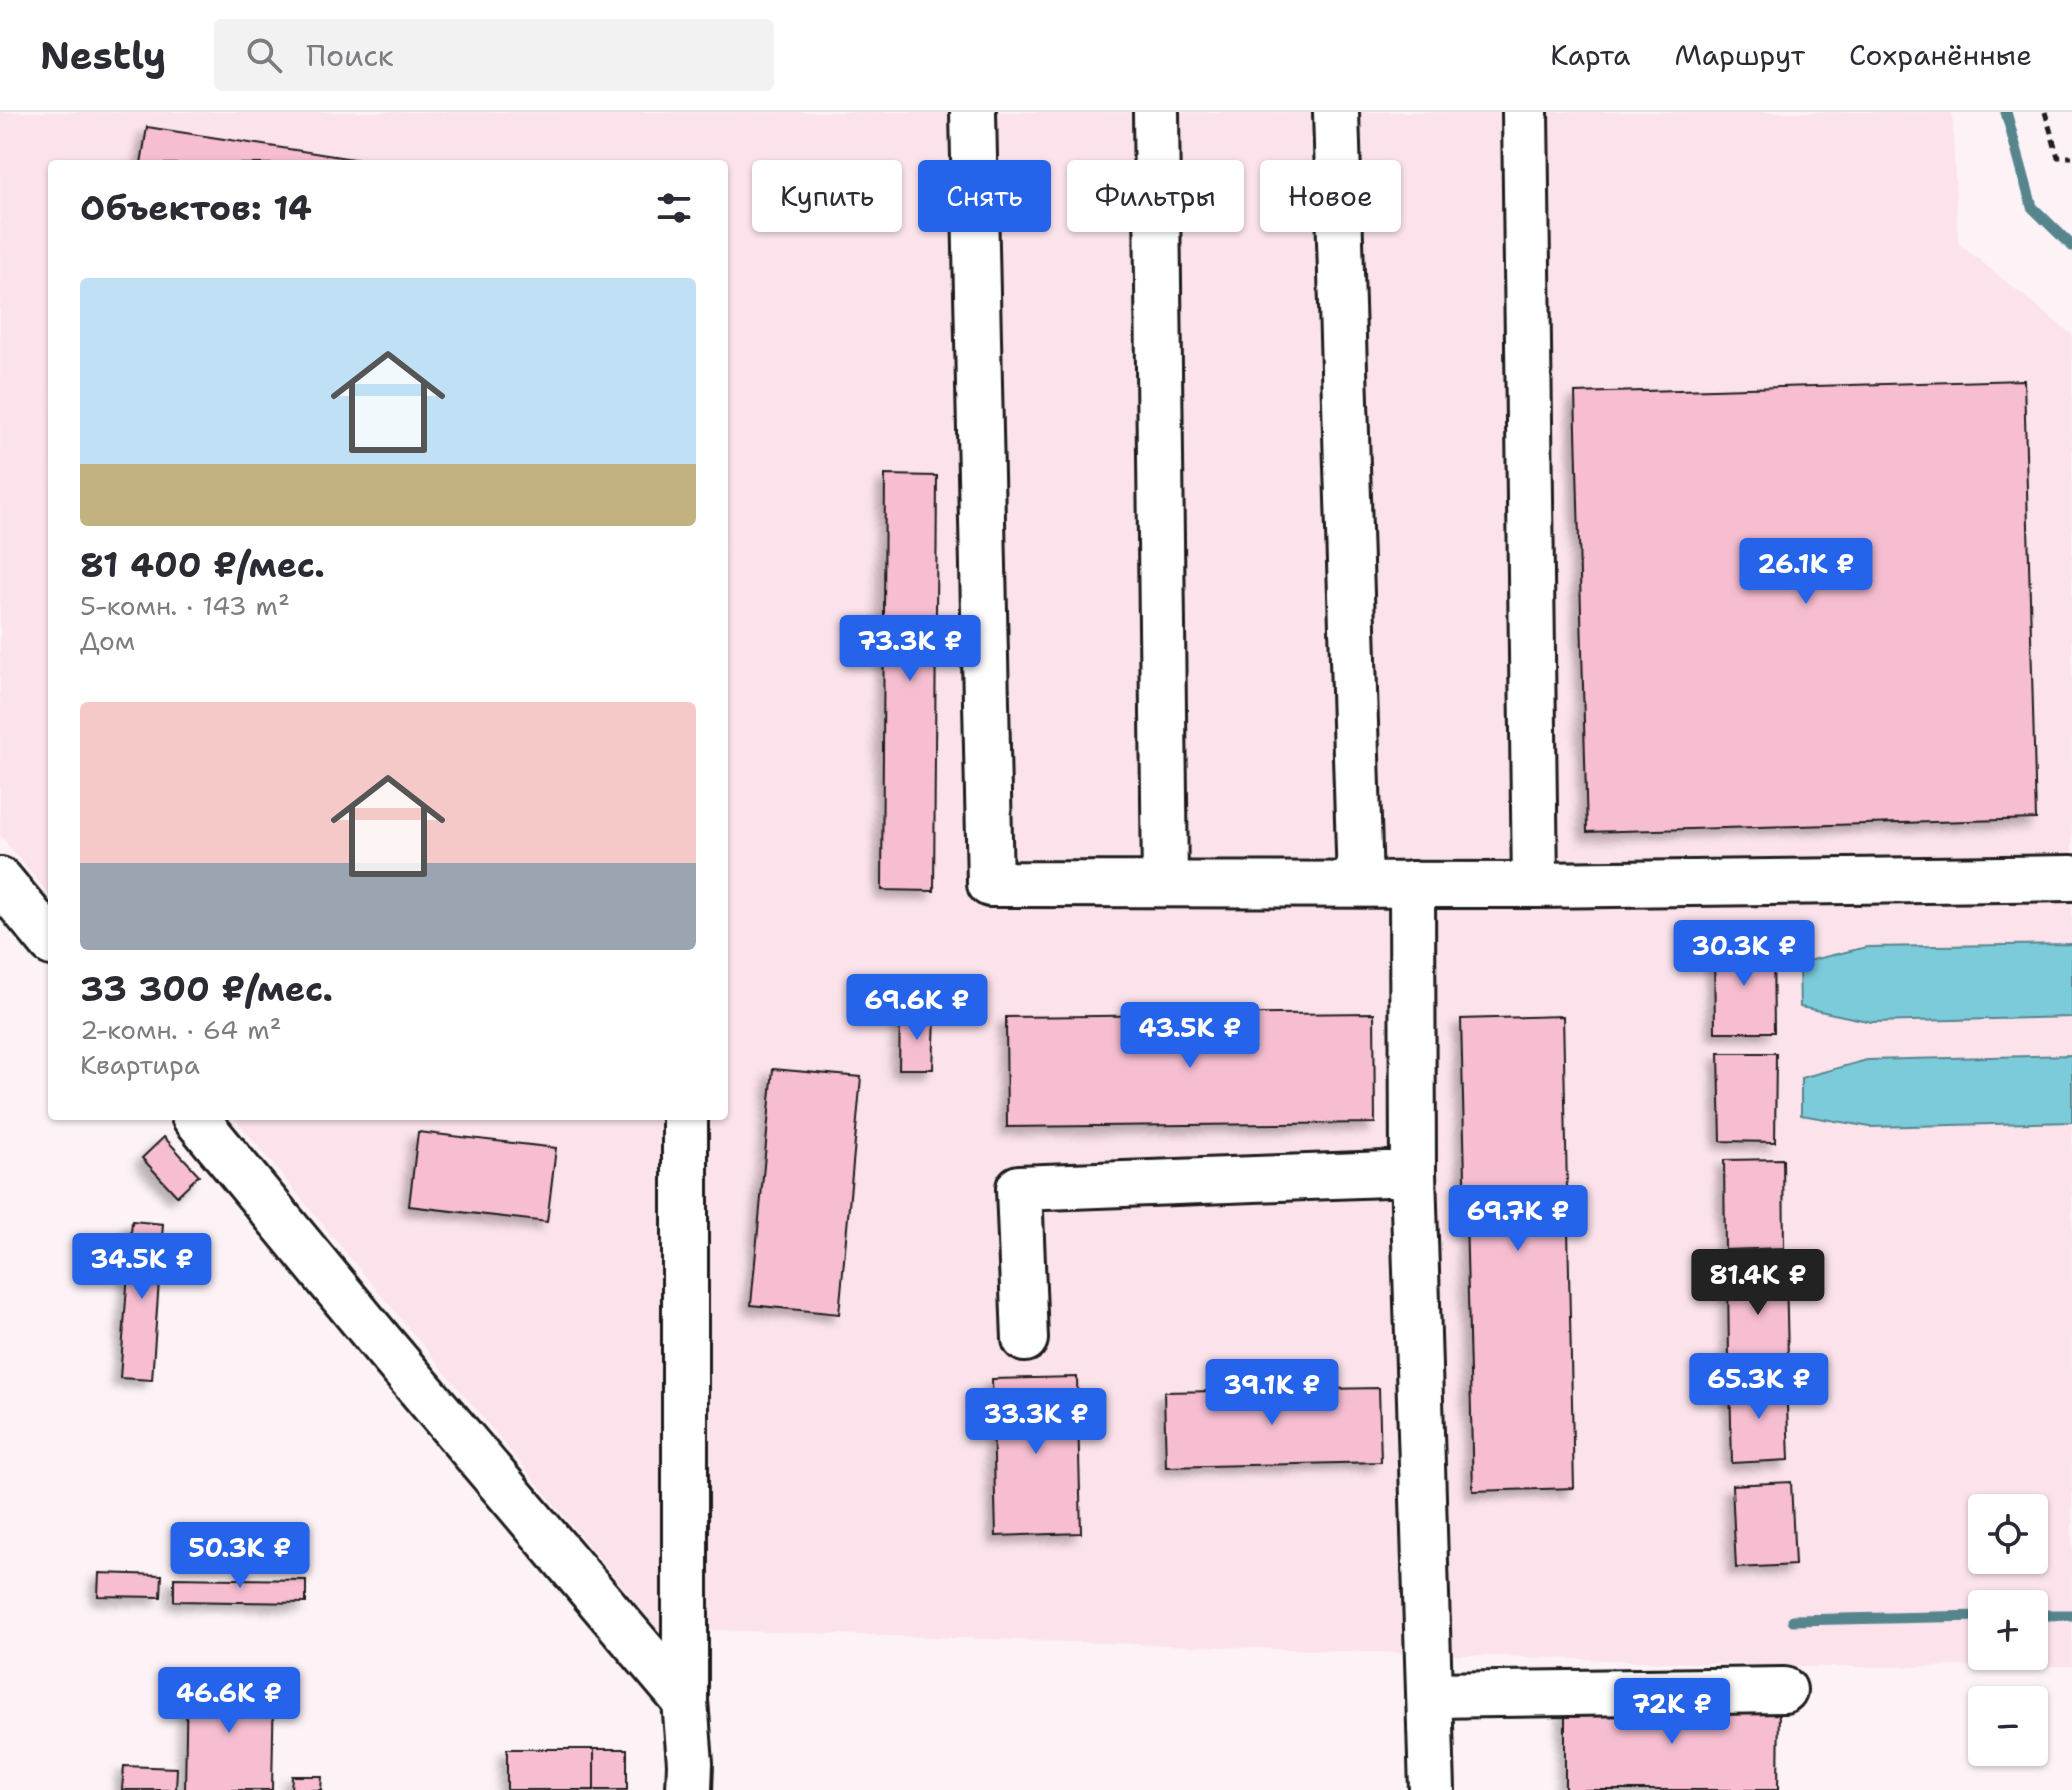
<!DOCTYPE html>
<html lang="ru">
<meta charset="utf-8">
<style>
:root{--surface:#fff;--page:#f2f2f3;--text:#2b2b33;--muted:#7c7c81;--line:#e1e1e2;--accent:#2563eb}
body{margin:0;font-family:"Shantell Sans",sans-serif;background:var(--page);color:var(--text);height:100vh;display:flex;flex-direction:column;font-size:30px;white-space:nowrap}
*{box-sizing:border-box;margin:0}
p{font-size:26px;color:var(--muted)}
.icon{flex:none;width:44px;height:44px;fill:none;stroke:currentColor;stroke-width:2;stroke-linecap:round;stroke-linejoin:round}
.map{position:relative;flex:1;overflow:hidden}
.side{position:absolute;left:48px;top:48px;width:680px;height:960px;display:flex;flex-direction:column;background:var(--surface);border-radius:8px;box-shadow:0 2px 6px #0004}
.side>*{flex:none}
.banner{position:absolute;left:752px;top:48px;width:760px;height:72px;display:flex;gap:16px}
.tools{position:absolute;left:1968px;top:1382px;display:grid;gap:16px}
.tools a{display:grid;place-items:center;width:80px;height:80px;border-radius:8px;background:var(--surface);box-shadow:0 2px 6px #0004;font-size:40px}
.price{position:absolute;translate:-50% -68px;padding:0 18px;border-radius:8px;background:var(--accent);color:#fff;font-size:26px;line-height:52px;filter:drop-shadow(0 2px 4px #0008)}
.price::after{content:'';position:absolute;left:50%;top:48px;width:24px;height:18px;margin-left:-12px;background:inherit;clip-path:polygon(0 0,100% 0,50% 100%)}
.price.selected{background:#222;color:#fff}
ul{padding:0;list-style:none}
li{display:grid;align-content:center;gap:16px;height:424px;padding:0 32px}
li span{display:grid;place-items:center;height:248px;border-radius:8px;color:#555}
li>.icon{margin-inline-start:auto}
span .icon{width:144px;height:144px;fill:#fffc;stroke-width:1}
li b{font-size:34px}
h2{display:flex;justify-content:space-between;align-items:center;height:96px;padding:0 32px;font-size:34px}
.chip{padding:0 28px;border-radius:8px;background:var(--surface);box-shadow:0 2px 6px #0004;font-size:28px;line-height:72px}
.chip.selected{background:var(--accent);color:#fff}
header{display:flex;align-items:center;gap:48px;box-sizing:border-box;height:112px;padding:0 40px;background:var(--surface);border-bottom:2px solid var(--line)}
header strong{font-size:38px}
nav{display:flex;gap:44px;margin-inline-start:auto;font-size:28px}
.search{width:560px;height:72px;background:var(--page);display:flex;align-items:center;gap:20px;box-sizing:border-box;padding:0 28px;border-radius:8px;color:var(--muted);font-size:30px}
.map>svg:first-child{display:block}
.built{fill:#fbe2eb;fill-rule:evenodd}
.water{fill:#7ccbda;stroke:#56858e;stroke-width:2}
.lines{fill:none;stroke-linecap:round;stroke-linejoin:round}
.stream{stroke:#56858e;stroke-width:11}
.building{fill:#f7bed2;stroke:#1c1c1c;stroke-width:2;filter:url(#shadow)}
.minor-casing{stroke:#1c1c1c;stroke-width:50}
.path{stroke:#1c1c1c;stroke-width:5;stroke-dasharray:8 6;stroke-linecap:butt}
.minor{stroke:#fff;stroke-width:44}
</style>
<header>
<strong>Nestly</strong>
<div class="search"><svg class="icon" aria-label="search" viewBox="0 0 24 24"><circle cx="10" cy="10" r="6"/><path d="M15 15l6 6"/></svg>Поиск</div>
<nav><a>Карта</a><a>Маршрут</a><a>Сохранённые</a></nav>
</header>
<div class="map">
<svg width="2072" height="1678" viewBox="0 0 2072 1678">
<defs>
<filter id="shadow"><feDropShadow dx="-7" dy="7" stdDeviation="4" flood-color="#0004"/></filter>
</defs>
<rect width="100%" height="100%" fill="#fdf2f6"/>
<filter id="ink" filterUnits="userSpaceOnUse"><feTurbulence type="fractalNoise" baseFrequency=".0125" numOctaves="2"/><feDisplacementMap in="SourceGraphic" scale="16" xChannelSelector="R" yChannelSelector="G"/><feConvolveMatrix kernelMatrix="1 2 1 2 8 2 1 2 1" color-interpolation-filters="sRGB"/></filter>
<g filter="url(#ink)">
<path class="built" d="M0,0H1952L1958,131L2072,223V1554L1824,1555L657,1516L233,1004H724V52H52V786L0,723ZM1982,1396H2034V1448H1982ZM1982,1492H2034V1544H1982Z"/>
<path class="water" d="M2072,832V905L1872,910L1800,895L1799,851L1867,835Z
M2072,943V1010L1870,1015L1801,1003V966L1867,948Z"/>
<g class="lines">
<path class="stream" d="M2006,0L2032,95L2072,134
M2034,1503H2072
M1793,1508L1982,1504"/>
</g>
<path class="building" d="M147,15L385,52H141Z
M2024,268L2036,707L1587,720L1575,281Z
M885,363L937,364L934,779L882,778Z
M1773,831L1774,920H1715L1714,832Z
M1374,901L1375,1011L1007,1015L1006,905Z
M900,903L935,904L933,957H899Z
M1563,904L1574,1376L1473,1379L1461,907Z
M1719,941H1776L1775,1030L1721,1029Z
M773,957L861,965L839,1202L751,1193Z
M418,1020L556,1036L547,1110L409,1094Z
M164,1025L199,1063L177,1084L142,1046Z
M1783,1047L1784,1136L1725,1138L1724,1048Z
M132,1109L163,1112L152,1268L120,1266Z
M1786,1161L1788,1247L1729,1248L1728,1163Z
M1077,1265L1081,1421L996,1424L992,1267Z
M1786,1267L1789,1348L1732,1351L1730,1270Z
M1379,1276L1381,1350L1166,1355L1164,1280Z
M1791,1370L1795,1453L1736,1456L1732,1373Z
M99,1461L162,1463L161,1485L98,1484Z
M174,1466L306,1468V1491L174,1489Z
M187,1568L274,1569L272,1678H185Z
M1565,1591H1779L1778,1678H1565Z
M507,1637H594V1678H507Z
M594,1637H627V1678H594Z
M124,1654L177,1656L176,1678H122Z
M292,1664H322L321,1678H291Z"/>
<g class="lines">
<defs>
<path id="minor" d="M973,0L990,772L1535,773L2072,766
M1156,0L1165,771
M1336,0L1360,772
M1525,0L1535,773
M0,768L52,831
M1412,772L1413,1061L1432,1678
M194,1004L383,1233L685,1589
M685,1004V1589L690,1651L689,1678
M1025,1227L1019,1076L1413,1061
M1430,1583L1784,1578"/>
</defs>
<use href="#minor" class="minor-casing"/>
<path class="path" d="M2045,0L2058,45H2072"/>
<use href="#minor" class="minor"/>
</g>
</g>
</svg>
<div class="tools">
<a><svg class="icon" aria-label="locate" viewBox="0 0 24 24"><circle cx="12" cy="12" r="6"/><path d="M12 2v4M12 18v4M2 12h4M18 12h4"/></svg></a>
<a>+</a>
<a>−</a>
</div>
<b class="price" style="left:1806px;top:494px">26.1K ₽</b>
<b class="price" style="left:910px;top:571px">73.3K ₽</b>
<b class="price" style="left:1744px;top:876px">30.3K ₽</b>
<b class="price" style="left:917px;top:930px">69.6K ₽</b>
<b class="price" style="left:1190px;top:958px">43.5K ₽</b>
<b class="price" style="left:1518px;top:1141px">69.7K ₽</b>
<b class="price" style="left:142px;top:1189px">34.5K ₽</b>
<b class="price selected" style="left:1758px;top:1205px">81.4K ₽</b>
<b class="price" style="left:1759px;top:1309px">65.3K ₽</b>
<b class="price" style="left:1272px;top:1315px">39.1K ₽</b>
<b class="price" style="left:1036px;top:1344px">33.3K ₽</b>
<b class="price" style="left:240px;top:1478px">50.3K ₽</b>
<b class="price" style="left:229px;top:1623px">46.6K ₽</b>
<b class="price" style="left:1672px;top:1634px">72K ₽</b>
<div class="banner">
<a class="chip">Купить</a>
<a class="chip selected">Снять</a>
<a class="chip">Фильтры</a>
<a class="chip">Новое</a>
</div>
<section class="side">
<h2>Объектов: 14<svg class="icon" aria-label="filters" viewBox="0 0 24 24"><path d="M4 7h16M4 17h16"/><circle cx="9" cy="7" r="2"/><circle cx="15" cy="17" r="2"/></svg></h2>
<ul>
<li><span style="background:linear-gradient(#bfe0f5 75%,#c2b280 0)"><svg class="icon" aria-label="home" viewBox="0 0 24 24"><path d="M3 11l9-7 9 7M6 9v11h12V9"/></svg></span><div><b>81 400 ₽/мес.</b><p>5-комн. · 143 m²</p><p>Дом</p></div></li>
<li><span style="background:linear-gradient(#f6c9c9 65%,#9aa5b1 0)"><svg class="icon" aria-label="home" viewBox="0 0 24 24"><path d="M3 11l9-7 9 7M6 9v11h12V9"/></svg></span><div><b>33 300 ₽/мес.</b><p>2-комн. · 64 m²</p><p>Квартира</p></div></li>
</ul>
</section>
</div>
